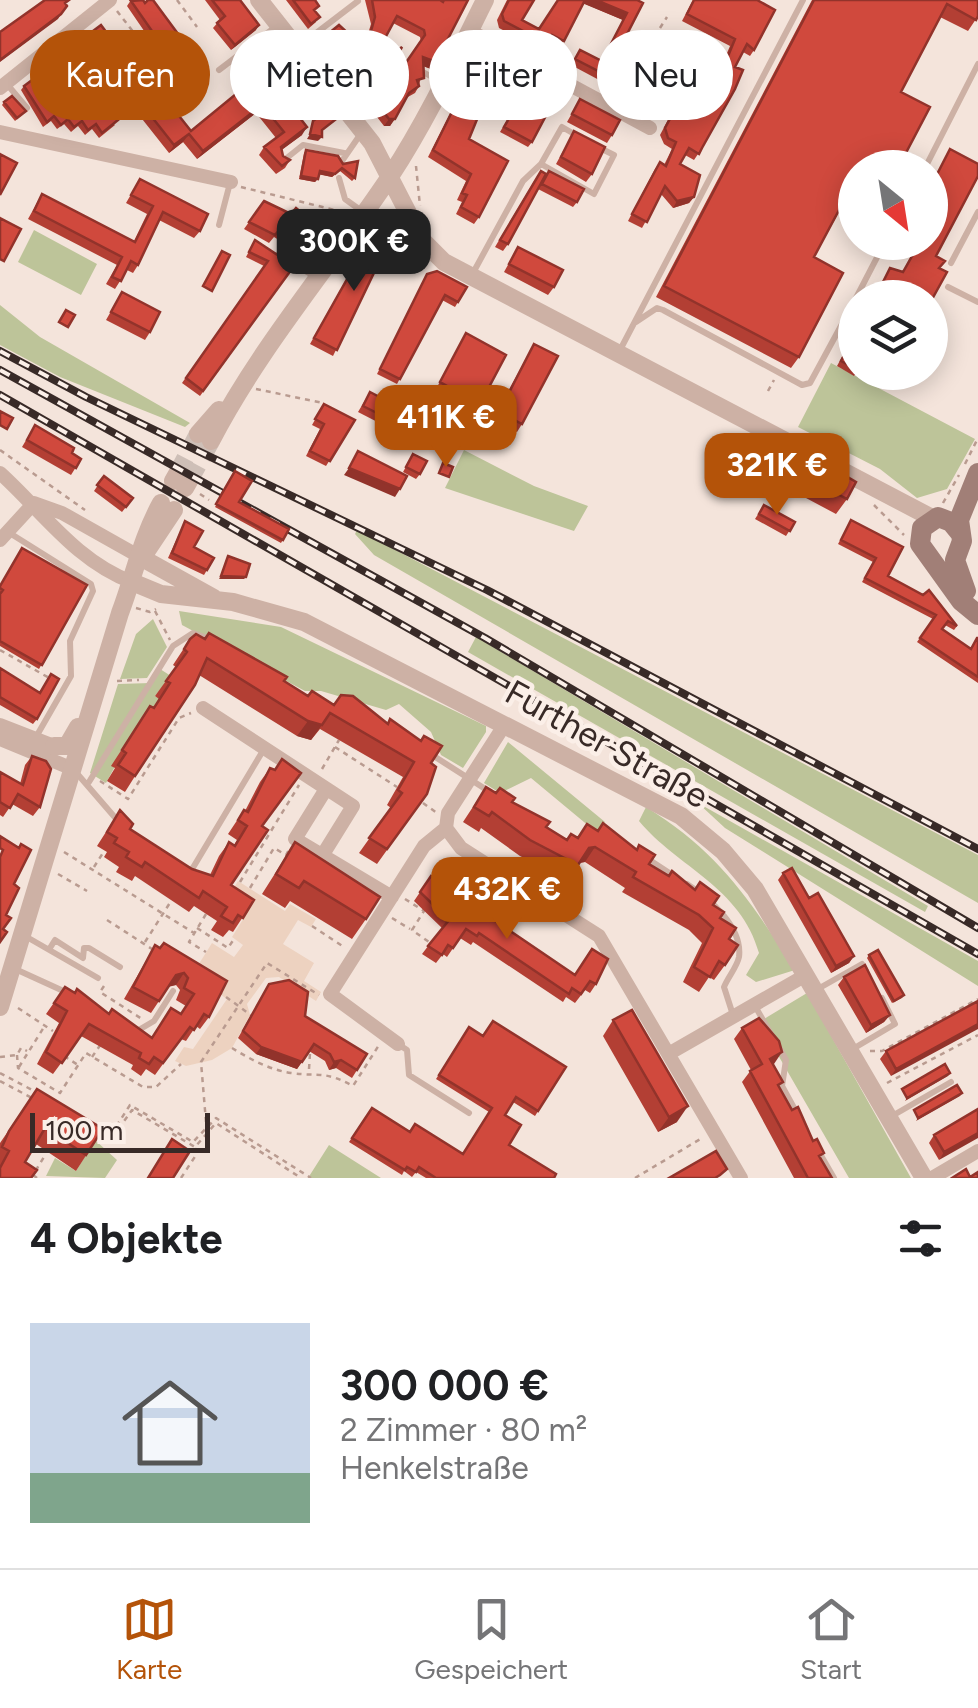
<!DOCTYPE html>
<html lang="de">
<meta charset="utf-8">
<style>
:root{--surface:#fff;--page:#f2f2f2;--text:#202124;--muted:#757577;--line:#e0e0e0;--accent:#b45309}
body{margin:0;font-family:Figtree,sans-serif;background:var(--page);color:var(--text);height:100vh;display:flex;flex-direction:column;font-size:38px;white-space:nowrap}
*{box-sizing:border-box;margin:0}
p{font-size:32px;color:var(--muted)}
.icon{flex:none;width:55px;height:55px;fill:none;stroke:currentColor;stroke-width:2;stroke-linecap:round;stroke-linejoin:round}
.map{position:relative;height:1178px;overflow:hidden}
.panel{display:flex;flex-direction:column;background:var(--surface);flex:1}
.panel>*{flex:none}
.hud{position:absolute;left:30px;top:30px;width:920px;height:90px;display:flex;gap:20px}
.needle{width:65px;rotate:150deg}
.buttons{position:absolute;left:838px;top:150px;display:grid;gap:20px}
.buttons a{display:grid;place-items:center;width:110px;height:110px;border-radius:50%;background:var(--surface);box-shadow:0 5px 25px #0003;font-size:50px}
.scale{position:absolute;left:30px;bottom:25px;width:180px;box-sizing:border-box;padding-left:10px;border:5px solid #382a27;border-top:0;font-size:28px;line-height:35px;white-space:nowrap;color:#382a27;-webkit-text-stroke:8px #fbefe8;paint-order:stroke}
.price{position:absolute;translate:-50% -85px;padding:0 22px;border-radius:20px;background:var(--accent);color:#fff;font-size:32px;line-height:65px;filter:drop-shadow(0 2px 5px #0008)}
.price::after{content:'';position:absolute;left:50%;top:60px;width:30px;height:22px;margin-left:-15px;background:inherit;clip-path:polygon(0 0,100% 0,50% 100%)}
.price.active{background:#222;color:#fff}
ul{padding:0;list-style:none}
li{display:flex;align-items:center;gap:30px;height:250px;padding:0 30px}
li span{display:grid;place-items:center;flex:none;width:280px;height:200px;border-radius:0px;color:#555}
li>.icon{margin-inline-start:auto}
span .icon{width:120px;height:120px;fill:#fffc;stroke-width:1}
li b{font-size:42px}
h2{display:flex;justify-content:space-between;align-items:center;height:120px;padding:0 30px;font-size:42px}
.pill{padding:0 35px;border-radius:45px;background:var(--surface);box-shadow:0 5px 25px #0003;font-size:35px;line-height:90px}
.pill.active{background:var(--accent);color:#fff}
.dock{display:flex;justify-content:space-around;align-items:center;height:140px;border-top:2px solid var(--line);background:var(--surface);font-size:28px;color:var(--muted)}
.dock a{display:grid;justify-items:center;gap:5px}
.dock .active{color:var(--accent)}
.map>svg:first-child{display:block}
.green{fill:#bdc499}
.plaza{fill:#edd2c0}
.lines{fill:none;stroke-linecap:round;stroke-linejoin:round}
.tertiary-tunnel{stroke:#cebfb7;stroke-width:18;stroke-dasharray:18 9;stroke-linecap:butt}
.path{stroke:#b99b90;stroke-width:2.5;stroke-dasharray:5 5;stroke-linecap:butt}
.service{stroke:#cdb1a5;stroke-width:6}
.minor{stroke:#cdb1a5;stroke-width:14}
.tertiary{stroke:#cdb1a5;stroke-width:18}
.secondary{stroke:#a17f77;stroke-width:20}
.rail-casing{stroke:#382a27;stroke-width:8}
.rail{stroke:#fbefe8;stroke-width:4;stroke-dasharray:11;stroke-linecap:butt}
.wall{fill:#b33f34}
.shaded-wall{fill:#92332b}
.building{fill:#d0493d;stroke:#92332b;stroke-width:2.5}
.labels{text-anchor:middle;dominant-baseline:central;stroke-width:9;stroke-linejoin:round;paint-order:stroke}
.street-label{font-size:35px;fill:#382a27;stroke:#fbefe8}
</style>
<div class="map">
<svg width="978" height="1178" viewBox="0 0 978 1178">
<rect width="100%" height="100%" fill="#f4e4db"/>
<path class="green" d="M34,230L97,264L81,295L18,262Z
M0,305L40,337L190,423L185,427L60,377L0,345Z
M831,363L975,439L947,489L917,498L880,469L798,427Z
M464,450L534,486L588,506L574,531L445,488Z
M357,530L978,855V903L374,555L355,534Z
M179,611L281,627L486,726V732L463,768L441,755L431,732L399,704L386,710L321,691H305L182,625Z
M153,619L167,647L147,678L120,679L136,634Z
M476,637L928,906L925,912L468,652Z
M160,669L171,676L155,696L160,699L147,718L139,722L106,783L90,773L118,684L151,683Z
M508,742L605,822L596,832L531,778L500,793L484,783Z
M698,803L978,961V986L725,828Z
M646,807C719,852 750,900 795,970L756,982L746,975L759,953C741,887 677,867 639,821Z
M807,993L911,1178H849L759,1022Z
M95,1140L117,1160L105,1178L46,1176L55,1158L76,1171Z
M329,1145L381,1178H308Z"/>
<path class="plaza" d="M238,881L285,911L290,904L316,919L311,927L298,920L283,944L314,963L304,981L321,992L316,1001L279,977L266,978L247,1004L250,1015L232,1048L212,1060L186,1066L175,1061L184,1047L193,1049L227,999L192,975L212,943L234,957L243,945L232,937L247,913L226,901Z"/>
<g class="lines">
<path class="tertiary-tunnel" d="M177,474L198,434
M189,481L211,441"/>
<path class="path" d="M177,0L197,27
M117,11L159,65
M660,28L667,17
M85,64L112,98
M905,155L920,163
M416,166L420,206
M241,187L343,212
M256,389L323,403
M768,391L774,380
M0,450L85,510
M965,464L978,438
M200,494L209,500
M943,503L959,475
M874,505L904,535
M136,608L150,612L156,609
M155,611L170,640
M0,650L51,679
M117,681L139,680
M335,747L397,787
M322,769L339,740
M100,781L128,799L179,718L191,713
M423,803L437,813
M64,852L194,933
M94,867L106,848
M58,874L87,891
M240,882L299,785
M250,888L274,848L286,855L290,848
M405,899L424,911L412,930L429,942
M206,914L189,942L206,952
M392,918L410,929
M107,920L152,949
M312,926L344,947
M197,928L228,948L234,939
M145,942L173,898
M104,986L100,992L142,1019
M218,991L252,1016
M18,1008L53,1031
M232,1048C250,1059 270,1070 291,1073C320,1077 323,1070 353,1086L379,1045
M870,1051H882L978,999
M17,1055L18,1068L60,1093L86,1053L143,1087H156L181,1064
M64,1056L78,1065
M0,1057L17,1055L21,1048L27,1051
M92,1057L101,1044
M19,1067L44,1027
M309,1069L310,1053
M0,1073L36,1092
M0,1081L32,1098
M887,1083L978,1035
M206,1122L201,1062L267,963L319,995
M103,1132L110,1136L130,1105L193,1142L216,1118L311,1178
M97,1133L110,1141L132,1110L195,1147L216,1123L301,1178
M37,1178L33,1175L44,1157
M181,1178L196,1155L195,1148
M635,1178L702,1138"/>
<path class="service" d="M60,44L77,66
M298,47L358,1
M32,62L53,88
M219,70L278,25
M423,72L441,82
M320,74L361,41
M6,83L27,108
M283,161L303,145L344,153
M342,161L362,132
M541,164L594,194L614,155L600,148
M925,168L978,64
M339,178L345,199L363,212
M219,225L230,183
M277,255L314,276
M951,263L978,212
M473,273L523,181L541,164L562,127L576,135
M948,287L978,302
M856,298L885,242
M636,322L657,308L663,310L802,385L810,383L855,300
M619,352L803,0
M8,532L91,584L93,591L70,641L71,676L36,737
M429,753L490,792
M74,770L118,821
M89,782L173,646L193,633L210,639
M645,857L677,878
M188,876L264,749
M687,884C709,898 743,927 739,957C737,967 728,977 724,987L733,1015
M25,936L98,978
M50,948L55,940L83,958L84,948H89L120,967
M13,968L70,994
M816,990L862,964L866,971
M755,1006L771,1034
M137,1031L154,1021L173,991
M398,1044L407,1050L409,1075L469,1113
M780,1049L786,1060L782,1086L798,1115
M851,1050L895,1024L882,998
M892,1116L951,1082
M819,1152L834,1178"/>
<path class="minor" d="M470,31L650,128
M0,88L110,0
M0,132L231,182
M0,473C43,512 76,561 132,582
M34,503L62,513L142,558
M0,540L34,503
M203,708L353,806L322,856
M505,724L448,813L446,828L461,848L599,936L741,1178
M0,725L54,746
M0,739L73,769
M326,789L295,839L392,897
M398,1044L330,994L424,846L446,828
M670,1053L806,975
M932,1178L978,1151"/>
<path class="tertiary" d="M259,0L372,143L422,240L444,262L934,519
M340,251C370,232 396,234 427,250
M198,434L219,410
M211,441C261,345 331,265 391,175C427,120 456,58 485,0
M173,481L177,474
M185,488L189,481
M142,558L214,598
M142,558L174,510
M132,582L161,594L233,602L304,622L681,816L723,851L755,889L924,1178
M54,746H67L78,727
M0,1007L120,613C134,576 142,537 161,503"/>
<path class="secondary" d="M960,533L951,522L938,517L922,528L920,544L961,601L978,615
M966,591L955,560L962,541L959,520L978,473"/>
<defs>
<path id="rail" d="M0,351L86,397L487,590L978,849
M0,370L485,638L978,928
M0,395L978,954"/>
</defs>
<use href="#rail" class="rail-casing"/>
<use href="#rail" class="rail"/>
</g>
<path class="wall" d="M131,0L184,42L180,47L164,60L127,6Z
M205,0H240L256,30L231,50L213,28L220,20Z
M286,0H315L316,22L308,29Z
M365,0H468L431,69L423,66L419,86L415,93L406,98L390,126H384L339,68L344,61L366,75L395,60L405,64L421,42L420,37L393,23L381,44L367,37L371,24Z
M507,0H534L522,20L539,29L558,0H637L606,75L601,81L571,65L580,50L601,61L623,20L583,3L560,47L549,42L543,51L499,28L497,20Z
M693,0H757L754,50L750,56L743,52L735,67L702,148L694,160L685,155L680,164L694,197L689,203L673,208L661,194L642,228L628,221L655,169L660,162L664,165L672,149L664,144L660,135L696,67L707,51L724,60L730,46L682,21Z
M812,0H978V16L968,31L940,17L855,168V183L814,257L799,357L791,368L656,297Z
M85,37L139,76L136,82L120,94L81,43Z
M352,37L349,42L330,57L319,43L323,38Z
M482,51L515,80L510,87L493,78L469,139L479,217L474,224L456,214L462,202L457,200L466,181L428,157Z
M246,61L283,83L277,88L302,135L281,150L283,156L290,160L285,168L276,174L259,155L264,147L276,138L256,113L197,159L183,142L169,153L135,110L140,102L191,131L251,82L241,69Z
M49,67L74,74L59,86L47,70Z
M24,86L63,109L104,117L115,125L99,138L92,129L85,135L78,126L71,132L64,124L57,129L51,121L43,127L21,90Z
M508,87L532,142L528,147L500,132L507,120L499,115L504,106L499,102Z
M580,99L612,135L607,143L567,122Z
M4,102L26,111L15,121L2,105Z
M574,131L592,174L586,182L556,164Z
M306,150L343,164L355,178L352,181L340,171L332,177L319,174L315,182L299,179L304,153Z
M549,171L577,202L573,207L538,189Z
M536,178L508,244L503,251L495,247Z
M140,179L200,231L194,238L159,220L138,265L133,273L127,270L115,289L106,284L117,265L28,219L42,194L134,241L147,214L126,203Z
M264,201L291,214L322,221L303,248L291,239L287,245L274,237L269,243L244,229Z
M255,240L294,266L200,396L182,383L264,266L246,257Z
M376,245L405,266L401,272L380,260L333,356L310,344L360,255L371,252Z
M518,247L554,287L548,295L504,272Z
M427,274L458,302L455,307L442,300L397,384L377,374Z
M122,292L150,332L145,340L106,320Z
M466,333L480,404L476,410L436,389Z
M855,333V372H857L854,376L837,366Z
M534,344L522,424L517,432L493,419Z
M370,392L411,414L421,396V420L435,442L430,449L358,412Z
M324,404L355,420L326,466L306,456L320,429L312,425Z
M35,425L81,459L71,475L22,447Z
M800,449L847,499L836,514L806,498L808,494L781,481L790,465Z
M413,454L420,474L416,479L403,472Z
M235,471L239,502L289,529L281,543L215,507Z
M104,476L133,498L122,512L94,491Z
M764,505L795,522L786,536L755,519Z
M851,520L888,576L957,626L954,630L945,625L942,630L970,649L978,638V683L917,642L933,619L862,582L873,562L838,544Z
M185,521L194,547L214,558L204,575L168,558Z
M0,585H87L39,669L0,646Z
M190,639L284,681L308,696L431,763L427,794L377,864L359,853L391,808L387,805L403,777L320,729L311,740L297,736L199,675L125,792L107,781L115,768L111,766L150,706L154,708L159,699L155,696L176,667L173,665Z
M0,668L37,719L33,724L0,705Z
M32,756L40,807L33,816L12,804L3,817L0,815V772L20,784L25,765Z
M270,768L262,826L231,885L254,900L233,932L229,930L223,937L211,930L217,921L194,906L189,912L135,876L132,881L116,872L119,867L104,857L107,852L97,846L120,810L130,829L192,869L210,875L219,856L229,842L234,845L237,840L228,834L244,810L245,811L260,782Z
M486,787L512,802L566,840L577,838L587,824L713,905L729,939L725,965L714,980L709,977L699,992L683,982L702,943L689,930L622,892L625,888L585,862L579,863L567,880L520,856L481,828L479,832L463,822Z
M295,842L366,919L352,939L290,901L285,908L262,894Z
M783,873L854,956L849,963L831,973L778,880Z
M431,876L448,900L575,975L592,949L596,984L590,993L585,990L575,1003L566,997L563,1002L473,942L471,945L460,938L447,957L443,954L436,963L422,954L442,928L414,901Z
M155,945L227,981L209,1017L200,1029L196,1026L186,1041L181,1039L155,1075L146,1069L141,1076L131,1069L133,1065L81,1036L53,1074L37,1064L59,1023L46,1014L65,987L109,1014L152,1037L181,1014L186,1006L176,1000L180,990L176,985L169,986L151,1013L124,999Z
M869,955L904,995L902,998L892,1003L867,958Z
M844,977L890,1015L884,1022L866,1033L838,985Z
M269,984L305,1016L367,1054L352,1078L336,1068L329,1070L325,1061L309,1051L297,1069L256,1054L238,1038Z
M978,1001L891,1076L880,1059L886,1051Z
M613,1020L677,1122L658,1132L603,1036Z
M469,1027L483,1036L566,1067L535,1116L513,1102L505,1115L509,1145L554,1178H426L416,1172L412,1177L404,1171L402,1175L349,1142L372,1108L410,1132L463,1154L489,1112L436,1079Z
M742,1028L773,1064L780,1088L832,1178H794L742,1082L751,1070L734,1039Z
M37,1089L103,1129L76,1171L36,1144L25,1162L0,1178V1143Z
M978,1109L939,1160L929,1143L934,1135Z"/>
<path class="shaded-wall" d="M584,0H596L627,13L623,20L582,3Z
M61,14L58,19L0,62V60Z
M259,25L256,30L231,50L235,45Z
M423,57L436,62L431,69L418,64Z
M262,105L256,113L197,159L203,151Z
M389,119H395L390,126H384Z
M307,127L302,135L275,155L281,147Z
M189,134L183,142L169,153L174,145Z
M310,134L322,137L318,141L307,139Z
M342,168L332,177L317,174L320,171Z
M301,176L318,179L315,182L299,179Z
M694,197L689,203L673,208L677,201Z
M349,468L400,489L395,497L344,475Z
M221,576L246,577L244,579H219Z
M308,721L322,725L311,740L297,736Z
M595,847L585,862L578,863L589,848Z
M854,956L849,963L831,973L836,966Z
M184,973L176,985L168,987L176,975Z
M890,1015L884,1022L866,1033L871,1025Z
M978,1024V1029L891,1076L896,1069Z
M261,1047L302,1062L297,1069L256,1054Z
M782,1052L774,1064L762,1071L770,1059Z
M341,1060L336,1068L329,1070L334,1062Z
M950,1073L948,1076L905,1101L907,1098Z
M962,1093L960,1096L916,1121L918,1118Z
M688,1106L677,1122L658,1132L669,1117Z
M978,1133V1138L939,1160L944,1152Z"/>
<path class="building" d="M45,0H69L65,3L67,6L61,14L0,60V32Z
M143,0L145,3L148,0H153L184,42L168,54L131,1Z
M212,0H240L259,25L235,45L217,23L225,16Z
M293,0H315L319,6L314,10L320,17L311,24Z
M372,0H440L443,2L444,0H468L436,62L423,57L424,78L417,80L419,86L409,93L395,119H389L344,61L353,53L358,59L367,53L373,61L366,75L402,47L395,60L405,64L425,35L424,30L397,16L385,38L371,31L375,17Z
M509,0H534L522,20L539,29L558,0H585L564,41L552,35L548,44L504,21L502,14Z
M596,0H637L643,3L606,75L575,59L580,50L602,61L627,13Z
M694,0H757L775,10L754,50L747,44L735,67L743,70L735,89L702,148L699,154L689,148L680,164L700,175L694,197L677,201L665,186L647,222L632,214L660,162L666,166L676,142L668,138L665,128L707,51L726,61L735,39L687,14Z
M814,0H978V16L976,20L947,4L901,92L930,107L898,168H855V180L814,257L843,273L799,357L664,286Z
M101,25L139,76L123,89L85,37Z
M339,25L352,37L334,52L323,38Z
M264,47L289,75L275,86L307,127L281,147L283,156L290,160L282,166L264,147L284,132L262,105L203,151L189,134L174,145L140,102L157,88L191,131L258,76L246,61Z
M489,49L522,66L515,80L497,70L469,139L508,161L479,217L461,207L467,195L462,193L471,174L433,150L482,51Z
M63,56L76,72L61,83L49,67Z
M40,74L63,109L70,103L77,112L84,106L91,114L98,109L104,117L112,112L118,120L102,133L96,124L88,130L82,121L74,127L68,119L61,125L54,116L47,122L24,86Z
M537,77L560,89L532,142L504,127L511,115L502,110L508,101L503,97L508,87L526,97Z
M12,96L26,111L17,118L4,102Z
M580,99L620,120L612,135L572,114Z
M333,106L340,116L322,130V137L310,134L313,121Z
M574,131L605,147L592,174L561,157Z
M950,149L978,164V176L936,256L945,261L939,268L947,272L930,303V298H875L890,268L903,272L920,242H930V188Z
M306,150L338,156L343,164L358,161L355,178L342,168L335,174L320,171L318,179L301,176Z
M0,154L17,163L0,195Z
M541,171L546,174L508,244L500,240Z
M549,171L584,189L577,202L542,184Z
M140,179L208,214L200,231L163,212L138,265L131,261L121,281L112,277L122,257L34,211L42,194L135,242L153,206L131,195Z
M264,201L291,214L296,208L308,218L312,211L322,221L309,240L296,231L292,237L280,229L275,235L249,222Z
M0,218L21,229L4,261L0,259Z
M255,240L294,266L203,391L186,378L268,261L249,252Z
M388,244L410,256L405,266L383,254L337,350L314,338L364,249L372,252L376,245Z
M518,247L563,270L554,287L509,264Z
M222,251L230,255L212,291L203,286Z
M437,271L467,287L458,302L445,295L400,379L380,369L427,274Z
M122,292L160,312L150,332L111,312Z
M66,310L75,315L68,327L59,322Z
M466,333L506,355L480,404L440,382Z
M855,335V368L841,361Z
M534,344L558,356L522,424L499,412Z
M370,392L412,414L421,396L431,401L421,420L442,430L435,442L363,406Z
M324,404L355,420L330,461L310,451L324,424L315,419Z
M0,411L13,418L7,429L0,425Z
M35,425L74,448L72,453L81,459L76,468L27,440Z
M800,449L856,482L847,499L817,483L819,479L792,466Z
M358,451L407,476L400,489L349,468Z
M413,454L427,461L420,474L406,467Z
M443,463L453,467L449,477L439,473Z
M235,471L252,481L239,502L289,529L283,540L216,504Z
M104,476L133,498L126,507L97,485Z
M764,505L795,522L790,531L759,514Z
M851,520L903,547L888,576L923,595L929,590L957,626L948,621L942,629L971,649L977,638H978V677L920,638L936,615L865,578L876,558L841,540Z
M185,521L203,531L194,547L214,558L207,570L172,553Z
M22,548L87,585L42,665L0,641V594L3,590L0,588V586Z
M228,556L250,564L246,577L221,576Z
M209,633L287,677L284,681L308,696L312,691L334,705L341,695L353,696L388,724L390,719L421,741L424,736L442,746L431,763L436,767L427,794L387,849L369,838L402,793L398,790L414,762L330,713L322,725L308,721L207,658L195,685L135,776L118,765L126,753L122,750L150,706L154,708L170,683L166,681L187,652L184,649L190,639L196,634L205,639Z
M0,668L40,693L51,674L59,679L37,719L0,697Z
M32,756L46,761L51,769L40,807L18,794L10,808L0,802V772L23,785Z
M282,759L301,773L262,826L268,830L231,885L254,900L243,918L238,915L233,923L221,916L227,907L203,891L199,898L145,862L142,867L126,857L129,852L114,843L117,838L107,832L120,810L133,824L130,829L192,869L213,876L229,842L235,846L247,826L238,820L244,810L248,812L270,768L275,770Z
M486,787L496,793L500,788L515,798L512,802L550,822L546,827L567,840L571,834L578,838L587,824L598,831L603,823L637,850L639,845L655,855L649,864L669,876L672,871L695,890L700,882L719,896L713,905L724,912L720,918L736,928L729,939L738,945L725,965L719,961L710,977L694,967L713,928L699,915L633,877L636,872L595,847L589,848L578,865L530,840L492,812L489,816L474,807Z
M0,836L19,848L21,844L31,850L14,884L19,888L6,915L11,918L3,929L7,932L0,942V857L3,850L0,848Z
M295,842L380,897L366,919L304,881L299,888L276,874Z
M792,868L809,898L818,893L854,956L836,966L783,873Z
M431,876L445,885L441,890L451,896L448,900L471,914L488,916L575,975L592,949L608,959L596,984L590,981L581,994L572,988L569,994L479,933L477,936L466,929L453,948L448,945L442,955L428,946L449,920L420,892Z
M164,943L227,981L209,1017L204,1014L194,1030L190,1027L163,1063L154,1057L149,1064L139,1058L141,1053L89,1024L62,1063L46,1052L67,1011L54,1003L65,987L75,993L77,989L109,1014L112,1009L152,1038L171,1008L181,1014L194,994L184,988L188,978L184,973L176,975L159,1001L133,987L155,945L160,948Z
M878,950L904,995L894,1001L869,955Z
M865,965L890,1015L871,1025L844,977Z
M289,980L308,992L305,1016L367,1054L357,1070L341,1060L334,1062L330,1054L314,1044L302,1062L261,1047L243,1031L269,984Z
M978,1001V1024L896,1069L886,1051Z
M632,1010L688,1106L669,1117L613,1020Z
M759,1018L779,1041L782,1052L770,1059L783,1082L778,1085L792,1110L798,1107L813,1141L817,1139L824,1153L819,1156L832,1178H808L750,1071L762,1064L742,1028Z
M493,1021L566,1067L538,1111L516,1097L505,1115L521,1125L509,1145L556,1174L554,1178H436L419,1167L416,1172L407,1167L405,1170L352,1138L372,1108L410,1132L415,1124L463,1154L492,1108L439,1075L469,1027L483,1036Z
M945,1064L950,1073L907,1098L902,1089Z
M957,1085L962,1093L918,1118L914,1110Z
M37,1089L103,1129L86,1155L45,1128L25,1162L37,1170L31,1178H0V1168L9,1151L2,1147L9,1131Z
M978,1109V1133L944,1152L934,1135Z
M172,1139L190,1151L173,1178H148Z
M716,1151L727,1169L720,1175L715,1178H669Z
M966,1169L970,1177L978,1172V1178H952Z"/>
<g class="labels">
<g class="street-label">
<text transform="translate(607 744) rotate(29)">Further Straße</text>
</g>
</g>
</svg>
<div class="buttons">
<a><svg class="needle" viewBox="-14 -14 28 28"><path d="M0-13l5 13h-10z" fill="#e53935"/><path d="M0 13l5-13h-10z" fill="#757577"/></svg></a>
<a><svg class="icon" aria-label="layers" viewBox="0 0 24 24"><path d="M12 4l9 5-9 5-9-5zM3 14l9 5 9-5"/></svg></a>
</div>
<div class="scale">100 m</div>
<b class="price active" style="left:354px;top:294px">300K €</b>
<b class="price" style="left:446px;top:470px">411K €</b>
<b class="price" style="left:777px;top:518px">321K €</b>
<b class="price" style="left:507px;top:942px">432K €</b>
<div class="hud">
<a class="pill active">Kaufen</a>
<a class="pill">Mieten</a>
<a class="pill">Filter</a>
<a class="pill">Neu</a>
</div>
</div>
<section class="panel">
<h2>4 Objekte<svg class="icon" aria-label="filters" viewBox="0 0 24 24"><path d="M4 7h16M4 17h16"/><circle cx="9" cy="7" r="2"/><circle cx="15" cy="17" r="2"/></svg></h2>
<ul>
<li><span style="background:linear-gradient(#c9d6e8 75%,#7fa58c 0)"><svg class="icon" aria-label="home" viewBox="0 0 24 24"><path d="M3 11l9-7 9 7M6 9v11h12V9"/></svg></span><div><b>300 000 €</b><p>2 Zimmer · 80 m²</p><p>Henkelstraße</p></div></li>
</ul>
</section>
<nav class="dock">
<a class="active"><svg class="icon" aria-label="map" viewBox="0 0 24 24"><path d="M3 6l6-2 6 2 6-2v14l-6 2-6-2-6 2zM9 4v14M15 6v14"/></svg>Karte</a>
<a><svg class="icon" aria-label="saved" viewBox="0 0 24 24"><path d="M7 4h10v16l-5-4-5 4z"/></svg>Gespeichert</a>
<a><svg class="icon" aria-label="home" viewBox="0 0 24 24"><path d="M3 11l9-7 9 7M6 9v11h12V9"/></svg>Start</a>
</nav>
